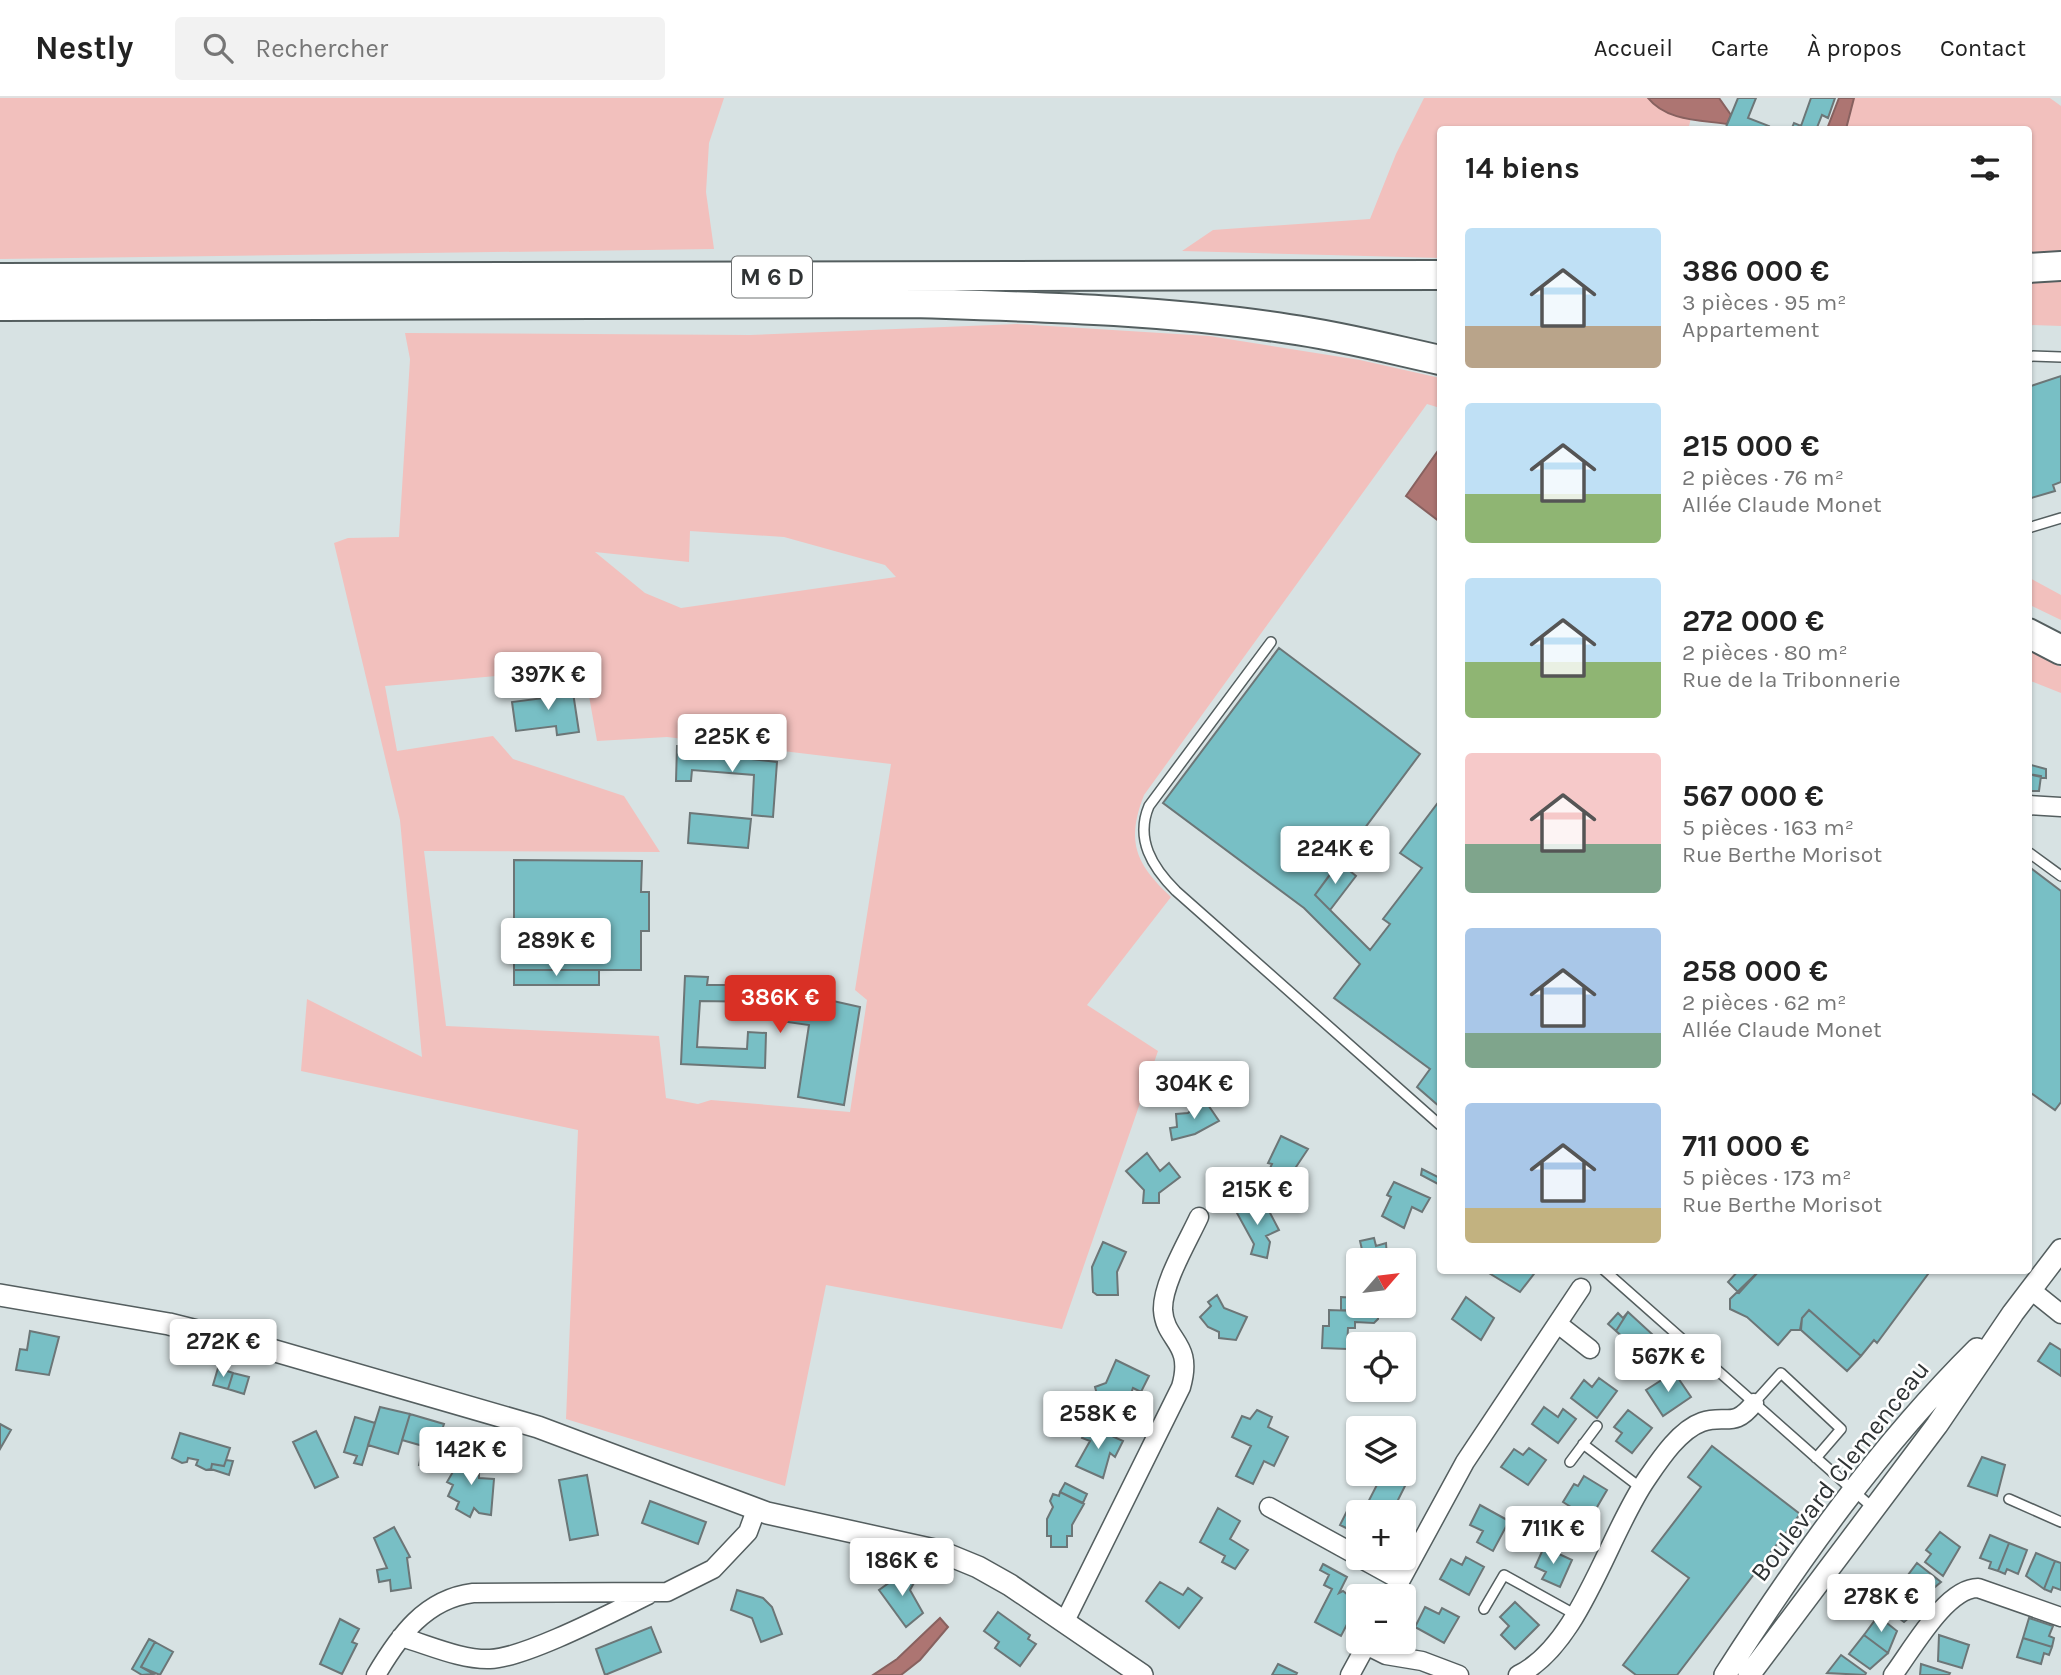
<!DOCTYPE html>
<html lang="fr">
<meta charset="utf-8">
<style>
:root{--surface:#fff;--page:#f2f2f2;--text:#222;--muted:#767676;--line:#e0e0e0;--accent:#d93025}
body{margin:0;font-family:Karla,sans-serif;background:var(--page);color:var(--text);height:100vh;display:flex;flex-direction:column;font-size:26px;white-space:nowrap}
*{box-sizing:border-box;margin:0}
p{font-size:23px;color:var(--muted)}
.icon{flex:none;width:38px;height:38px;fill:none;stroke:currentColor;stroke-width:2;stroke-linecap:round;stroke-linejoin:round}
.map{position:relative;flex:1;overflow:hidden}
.side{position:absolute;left:1437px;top:28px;width:595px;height:1148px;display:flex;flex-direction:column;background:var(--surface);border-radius:7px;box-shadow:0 2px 5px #0004}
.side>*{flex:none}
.needle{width:46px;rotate:62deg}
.fabs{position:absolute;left:1346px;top:1150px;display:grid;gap:14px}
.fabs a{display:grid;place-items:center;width:70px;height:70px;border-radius:7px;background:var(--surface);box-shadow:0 2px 5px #0004;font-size:35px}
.price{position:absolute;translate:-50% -60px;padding:0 16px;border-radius:7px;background:#fff;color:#222;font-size:23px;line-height:46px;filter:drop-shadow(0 2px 4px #0008)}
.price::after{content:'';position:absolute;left:50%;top:42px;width:21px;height:16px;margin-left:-10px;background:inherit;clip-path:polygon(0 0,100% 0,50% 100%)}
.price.active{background:var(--accent);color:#fff}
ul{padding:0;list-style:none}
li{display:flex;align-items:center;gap:21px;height:175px;padding:0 28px}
li span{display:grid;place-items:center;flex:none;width:196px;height:140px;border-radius:7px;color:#555}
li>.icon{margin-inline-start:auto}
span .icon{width:84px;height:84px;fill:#fffc;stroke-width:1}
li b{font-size:30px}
h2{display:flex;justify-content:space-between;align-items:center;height:84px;padding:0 28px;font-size:30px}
header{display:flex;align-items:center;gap:42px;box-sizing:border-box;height:98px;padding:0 35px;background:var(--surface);border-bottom:2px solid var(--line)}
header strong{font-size:33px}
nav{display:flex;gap:38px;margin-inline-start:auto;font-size:24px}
.search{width:490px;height:63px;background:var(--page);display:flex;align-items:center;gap:18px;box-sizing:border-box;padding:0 24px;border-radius:7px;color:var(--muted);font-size:26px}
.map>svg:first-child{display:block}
.green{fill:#f2c0bd;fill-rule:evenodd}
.water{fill:#ad7572;stroke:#87615f;stroke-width:2}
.building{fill:#78bfc5;stroke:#6c7677;stroke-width:2}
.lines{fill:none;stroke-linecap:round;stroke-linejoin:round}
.service-casing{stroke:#545e5f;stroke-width:12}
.minor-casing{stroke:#545e5f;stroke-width:21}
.tertiary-casing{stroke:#545e5f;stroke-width:24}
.primary-casing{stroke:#545e5f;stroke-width:32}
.trunk-casing{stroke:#545e5f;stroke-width:32}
.service{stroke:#fff;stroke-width:9}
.minor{stroke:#fff;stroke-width:18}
.tertiary{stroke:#fff;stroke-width:21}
.primary{stroke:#fff;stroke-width:28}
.trunk{stroke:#fff;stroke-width:28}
.labels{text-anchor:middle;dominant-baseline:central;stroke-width:5;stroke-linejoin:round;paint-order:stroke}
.shield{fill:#fff;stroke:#6d7071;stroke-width:2}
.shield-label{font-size:24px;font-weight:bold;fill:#2f3334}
.street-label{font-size:26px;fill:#2f3334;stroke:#fff}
</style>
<header>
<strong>Nestly</strong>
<div class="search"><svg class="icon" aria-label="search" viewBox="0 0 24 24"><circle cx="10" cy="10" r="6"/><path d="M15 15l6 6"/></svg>Rechercher</div>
<nav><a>Accueil</a><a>Carte</a><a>À propos</a><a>Contact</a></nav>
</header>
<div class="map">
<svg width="2061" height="1577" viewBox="0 0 2061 1577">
<rect width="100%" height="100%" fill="#d7e2e3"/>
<path class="green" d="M0,0H724L709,45L706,94L714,151L0,161Z
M1424,0H1648C1659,14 1674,18 1691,20L1688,32H1440V160L1182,153L1213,132L1370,121L1396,56Z
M1854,0H2050L2061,8V228L2028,227V32H1846Z
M1017,226L1209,238L1360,262L1440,280V310L1427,306L1144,697C1126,743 1135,766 1171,799L1087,907L1158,953L1062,1231L826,1187L785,1388L566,1321L578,1032L301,973L307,901L422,959L400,722L334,445L348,440L399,439L410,261L405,235L750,237ZM690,433L784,439L885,467L896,479L681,510L645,495L595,454L689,464ZM584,570L597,643L667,639L891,666L855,892L867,902L850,1014L711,1002L698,1006L666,1000L659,938L446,928L424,753L660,754L624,698L513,661L493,638L397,653L385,588Z
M2028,479L2061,497V522L2028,506Z
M2028,551L2061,569V595L2028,582Z"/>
<path class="water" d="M1648,0H1719L1731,17L1727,26C1700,22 1666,23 1648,0Z
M1839,0H1854L1846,31H1827Z
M1440,350V424L1406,398Z
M940,1520L948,1529L920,1562L901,1577H873L897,1561Z"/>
<path class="building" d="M1738,0H1756L1748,20L1769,28L1768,32L1726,29Z
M1811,0H1835L1828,20L1822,17L1816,32H1791L1794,25L1801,28Z
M2061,278V384L2053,387L2055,393L2028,401V289Z
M1279,550L1420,656L1315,797L1370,852L1390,826L1383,821L1422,770L1400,755L1440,702V1009L1417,989L1430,971L1334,900L1360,866L1304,810L1163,705Z
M572,588L579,634L557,637L556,628L516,633L512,604L552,599L551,590Z
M677,648L709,650V656L777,664L773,719L752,717L754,677L692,672L691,683H676Z
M2028,662H2031V667L2046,671V680L2028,676Z
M2028,676L2041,678L2039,693H2028Z
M690,715L751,721L748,750L688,745Z
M514,762L642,763L641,794H649V833H641V872H514Z
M1339,764L1356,778L1330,812L1315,797Z
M2028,768L2061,793V1004L2055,1012L2028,993Z
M514,872H599V887H514Z
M685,878L708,879L707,887H775V890L860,909L844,1007L798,999L809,927L766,921L767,904L700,903L697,949L747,951L748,934L766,935L765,970L681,966Z
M1204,1001L1219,1023L1195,1036L1172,1042L1170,1030L1177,1029L1176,1016L1188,1015Z
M1281,1038L1308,1051L1294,1072L1301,1075L1293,1092L1266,1079L1272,1066L1268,1065Z
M1147,1055L1160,1073L1169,1065L1180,1079L1159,1095V1105H1143L1144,1092L1126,1073Z
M1422,1071L1440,1080V1087L1421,1077Z
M1394,1084L1430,1100L1422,1114L1412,1109L1404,1130L1382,1118L1391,1099L1387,1097Z
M1245,1100L1253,1116L1269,1113L1279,1132L1266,1138L1270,1144L1267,1160L1251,1156L1254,1146L1232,1106Z
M1374,1140L1376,1148L1386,1145L1387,1160L1359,1162L1363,1156L1360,1143Z
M1103,1144L1126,1154L1117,1174L1118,1197H1097L1093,1194L1092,1169Z
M1490,1172H1537L1520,1194L1489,1175Z
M1739,1172H1760L1739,1195L1728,1184Z
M1760,1172H1931L1877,1245L1874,1242L1861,1258L1809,1212L1802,1220L1800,1232H1791L1778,1247L1747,1219L1730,1211V1201Z
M1217,1197L1224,1210L1247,1219L1236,1242L1219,1240V1234L1208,1229L1200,1219L1211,1208L1208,1204Z
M1341,1199L1356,1200V1213L1341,1212Z
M1466,1199L1494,1220L1481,1242L1452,1221Z
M1356,1200L1358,1208H1369L1378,1214V1221L1374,1225L1355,1224V1230H1348L1347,1251L1322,1250L1323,1228H1329V1212L1356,1213Z
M1809,1212L1861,1258L1847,1273L1801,1232L1802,1220Z
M1628,1214L1652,1236L1647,1242L1652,1246L1643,1257L1616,1233Z
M1628,1214L1616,1233L1608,1226L1618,1215L1623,1220Z
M30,1233L59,1239L49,1277L16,1272L20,1251L27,1252Z
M2050,1245L2061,1252V1278L2038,1263Z
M1116,1262L1149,1278L1141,1294L1133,1290L1127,1306L1101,1312L1095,1289L1106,1285Z
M218,1270L233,1275L228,1291L213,1287Z
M1674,1274L1691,1299L1663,1318L1646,1292Z
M233,1275L249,1279L244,1296L228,1291Z
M1599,1280L1617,1293L1597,1320L1571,1300L1584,1282L1592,1289Z
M380,1309L410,1316L398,1356L368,1347Z
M1544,1309L1558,1319L1563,1311L1576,1321L1558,1345L1532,1326Z
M1257,1312L1272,1319L1268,1329L1288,1339L1274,1368L1264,1363L1253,1386L1236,1378L1251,1348L1232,1339L1242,1318L1250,1321Z
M1628,1312L1652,1330L1632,1355L1616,1343L1622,1335L1614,1329Z
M410,1316L444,1326L429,1370L419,1367L423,1348L402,1342Z
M355,1319L375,1325L362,1367L354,1365L357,1358L344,1354Z
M0,1326L11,1332L0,1351Z
M1088,1327L1123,1343L1115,1359L1110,1355L1103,1380L1076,1368L1090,1343L1082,1340Z
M316,1333L338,1379L315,1390L293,1344Z
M180,1335L230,1350L224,1368L212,1366L211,1371L206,1372L196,1367L198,1362L188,1360L187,1364L182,1365L172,1360Z
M1712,1348L1800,1416L1677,1577H1636L1623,1567L1689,1480L1652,1453L1701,1389L1688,1379Z
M1529,1350L1546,1362L1528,1387L1501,1369L1514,1351L1523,1357Z
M465,1353L481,1362L474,1376L479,1372V1380L494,1381L491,1417L479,1415L474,1410L470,1419L456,1411L459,1404L448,1398L453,1387L447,1384Z
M1982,1359L2005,1367L1997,1398L1968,1388Z
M226,1362L233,1363L229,1377L211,1371L212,1366L224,1368Z
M1404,1375L1410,1378L1392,1414H1363L1380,1381L1370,1376Z
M587,1377L598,1437L570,1442L559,1382Z
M1584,1378L1607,1392L1590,1421L1563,1404L1574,1386L1578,1388Z
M1065,1385L1087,1396L1083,1405L1060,1394Z
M1060,1394L1084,1406L1072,1427V1438H1067V1449H1051V1438H1047V1421L1053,1409L1050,1403L1053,1396L1059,1398Z
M650,1403L706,1424L698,1446L642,1425Z
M1480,1407L1509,1423L1493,1453L1477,1444L1483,1433L1470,1427Z
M1218,1410L1240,1423L1230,1441L1248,1452L1235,1471L1222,1464L1225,1458L1200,1444Z
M1347,1413L1358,1418V1436L1340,1427Z
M394,1429L410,1459L407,1460L411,1490L391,1493L390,1482L379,1484L377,1472L387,1470L374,1440Z
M1940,1434L1960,1449L1943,1478L1925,1464L1931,1456L1926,1452Z
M1990,1437L2009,1445L1998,1473L1989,1470L1991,1464L1980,1460Z
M2009,1445L2027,1452L2018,1476L2007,1471L2005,1476L1998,1473Z
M1544,1449L1572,1462L1560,1489L1542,1481L1546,1474L1535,1469Z
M2036,1455L2055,1463L2044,1491L2026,1478Z
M1466,1459L1484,1469L1469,1497L1440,1481L1451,1461L1462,1467Z
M2055,1463L2061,1465V1492L2053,1489L2051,1494L2044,1491Z
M1917,1465L1941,1484L1922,1500L1902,1485Z
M1323,1466L1347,1479L1339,1495L1343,1493L1358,1505L1341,1538L1315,1524L1332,1491L1324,1487L1329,1477L1320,1472Z
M907,1472L915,1483L910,1492L923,1515L906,1529L879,1492Z
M1160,1484L1183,1497L1188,1490L1202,1500L1179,1530L1146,1503Z
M1899,1490L1923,1508L1904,1524L1884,1509Z
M737,1492L763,1500L772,1509L782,1536L761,1544L752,1520L731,1512Z
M1515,1504L1539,1527L1515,1551L1501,1537L1509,1528L1500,1519Z
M1425,1509L1439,1516L1442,1510L1459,1519L1444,1545L1415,1529Z
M998,1514L1030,1537L1028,1541L1036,1546L1020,1568L995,1550L999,1544L984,1533Z
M1878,1518L1897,1533L1888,1555L1864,1537Z
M2029,1520L2053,1528L2049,1538L2054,1540L2052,1549L2023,1540Z
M340,1521L359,1531L352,1544L357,1546L342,1576L320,1566Z
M651,1529L661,1554L605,1577L596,1551Z
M1864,1537L1888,1555L1870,1571L1849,1556Z
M1939,1537L1969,1547L1962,1570L1938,1563Z
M2023,1540L2052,1549L2049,1557L2044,1555L2041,1566L2017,1559Z
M149,1541L155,1544L141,1569L153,1576L142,1577L132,1571Z
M155,1544L173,1554L160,1577L141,1569Z
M1841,1557L1866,1575L1865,1577L1827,1575Z
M1278,1566L1297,1575L1296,1577H1272Z
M1921,1566L1950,1575L1949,1577H1920Z"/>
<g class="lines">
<defs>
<path id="service" d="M2028,258L2061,259
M2028,430L2061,420
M1271,544L1149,708C1135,741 1152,769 1176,793L1440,1027
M2028,754L2061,778
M1604,1172L1873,1410
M1754,1305L1781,1275L1841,1331L1816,1360
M1583,1346L1641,1390
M1570,1364L1597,1328
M2009,1401L2061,1424
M1484,1511L1504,1477L1576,1517"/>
<path id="minor" d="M2028,707L2061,709
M2031,1192L2061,1216
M1558,1226L1590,1251
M1269,1409L1358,1458
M1360,1460L1400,1482
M1392,1498L1465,1364L1581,1190
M1065,1523L1181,1289C1194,1244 1165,1244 1163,1212C1162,1186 1188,1143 1199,1119
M401,1539C429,1547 461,1562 490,1561C525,1560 613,1514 648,1497
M1366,1547L1386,1557L1422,1563L1459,1577
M376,1577C399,1538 425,1501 473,1495L667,1494L713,1471L748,1434L756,1412
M1350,1577L1368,1544
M1518,1577C1580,1547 1607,1439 1646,1382C1659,1363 1679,1332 1702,1324C1726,1316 1734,1331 1754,1305
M1893,1577C1912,1552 1946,1490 1978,1490L2061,1519"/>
<path id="tertiary" d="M0,1197L169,1226L265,1250L538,1329L767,1415L939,1453L978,1469L1010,1487L1142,1577
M1725,1577C1798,1463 1880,1347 1977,1251
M1749,1577L1937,1327L2013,1215L2061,1152"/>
<path id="primary" d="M2028,170L2061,168"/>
<path id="trunk" d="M0,180L1440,177
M0,208L917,205C1041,209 1166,212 1289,231C1340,238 1390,251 1440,262
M2028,535L2061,552"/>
</defs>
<use href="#service" class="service-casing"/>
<use href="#minor" class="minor-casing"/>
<use href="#tertiary" class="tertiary-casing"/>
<use href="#primary" class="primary-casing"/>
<use href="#trunk" class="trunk-casing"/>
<use href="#service" class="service"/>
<use href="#minor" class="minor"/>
<use href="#tertiary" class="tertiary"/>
<use href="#primary" class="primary"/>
<use href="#trunk" class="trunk"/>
</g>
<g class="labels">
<rect class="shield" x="732" y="158.5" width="80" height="41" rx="5"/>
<g class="shield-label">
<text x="772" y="179">M 6 D</text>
</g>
<g class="street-label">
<text transform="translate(1840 1373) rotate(-52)">Boulevard Clemenceau</text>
</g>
</g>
</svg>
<div class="fabs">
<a><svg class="needle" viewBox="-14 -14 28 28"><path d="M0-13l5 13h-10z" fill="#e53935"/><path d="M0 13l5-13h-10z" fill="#767676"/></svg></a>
<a><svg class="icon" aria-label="locate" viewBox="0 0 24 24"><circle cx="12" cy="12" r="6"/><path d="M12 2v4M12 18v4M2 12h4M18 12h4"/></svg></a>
<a><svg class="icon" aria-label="layers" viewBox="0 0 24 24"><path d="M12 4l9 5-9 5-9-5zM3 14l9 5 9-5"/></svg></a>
<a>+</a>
<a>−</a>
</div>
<b class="price" style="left:548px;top:614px">397K €</b>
<b class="price" style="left:732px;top:676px">225K €</b>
<b class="price" style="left:1335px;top:788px">224K €</b>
<b class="price" style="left:556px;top:880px">289K €</b>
<b class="price active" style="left:780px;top:937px">386K €</b>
<b class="price" style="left:1194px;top:1023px">304K €</b>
<b class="price" style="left:1257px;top:1129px">215K €</b>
<b class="price" style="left:223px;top:1281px">272K €</b>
<b class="price" style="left:1668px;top:1296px">567K €</b>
<b class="price" style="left:1098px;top:1353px">258K €</b>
<b class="price" style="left:471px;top:1389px">142K €</b>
<b class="price" style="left:1553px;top:1468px">711K €</b>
<b class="price" style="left:902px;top:1500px">186K €</b>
<b class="price" style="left:1881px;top:1536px">278K €</b>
<section class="side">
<h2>14 biens<svg class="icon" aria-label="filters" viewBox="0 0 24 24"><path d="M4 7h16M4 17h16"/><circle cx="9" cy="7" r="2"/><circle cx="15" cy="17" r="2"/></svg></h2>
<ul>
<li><span style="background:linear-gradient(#bfe0f5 70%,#b9a48a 0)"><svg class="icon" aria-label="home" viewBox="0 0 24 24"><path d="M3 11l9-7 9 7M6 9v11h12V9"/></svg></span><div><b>386 000 €</b><p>3 pièces · 95 m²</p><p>Appartement</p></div></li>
<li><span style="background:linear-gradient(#bfe0f5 65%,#8fb573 0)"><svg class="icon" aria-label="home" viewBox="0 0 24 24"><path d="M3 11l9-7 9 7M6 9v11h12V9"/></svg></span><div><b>215 000 €</b><p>2 pièces · 76 m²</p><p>Allée Claude Monet</p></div></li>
<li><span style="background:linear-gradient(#bfe0f5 60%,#8fb573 0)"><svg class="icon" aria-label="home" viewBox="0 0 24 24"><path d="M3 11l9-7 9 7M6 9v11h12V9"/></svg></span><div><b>272 000 €</b><p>2 pièces · 80 m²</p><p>Rue de la Tribonnerie</p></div></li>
<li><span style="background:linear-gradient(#f6c9c9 65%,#7fa58c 0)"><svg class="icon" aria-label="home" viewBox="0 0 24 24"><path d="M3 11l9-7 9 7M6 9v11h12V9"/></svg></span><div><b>567 000 €</b><p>5 pièces · 163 m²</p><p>Rue Berthe Morisot</p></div></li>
<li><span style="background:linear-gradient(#a9c7e8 75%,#7fa58c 0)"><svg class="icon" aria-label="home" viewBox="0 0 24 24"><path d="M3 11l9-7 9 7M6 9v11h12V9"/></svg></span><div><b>258 000 €</b><p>2 pièces · 62 m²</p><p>Allée Claude Monet</p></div></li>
<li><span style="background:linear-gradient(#a9c7e8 75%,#c2b280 0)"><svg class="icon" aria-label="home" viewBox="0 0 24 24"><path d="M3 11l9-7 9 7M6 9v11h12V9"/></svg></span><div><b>711 000 €</b><p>5 pièces · 173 m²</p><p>Rue Berthe Morisot</p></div></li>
</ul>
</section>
</div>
